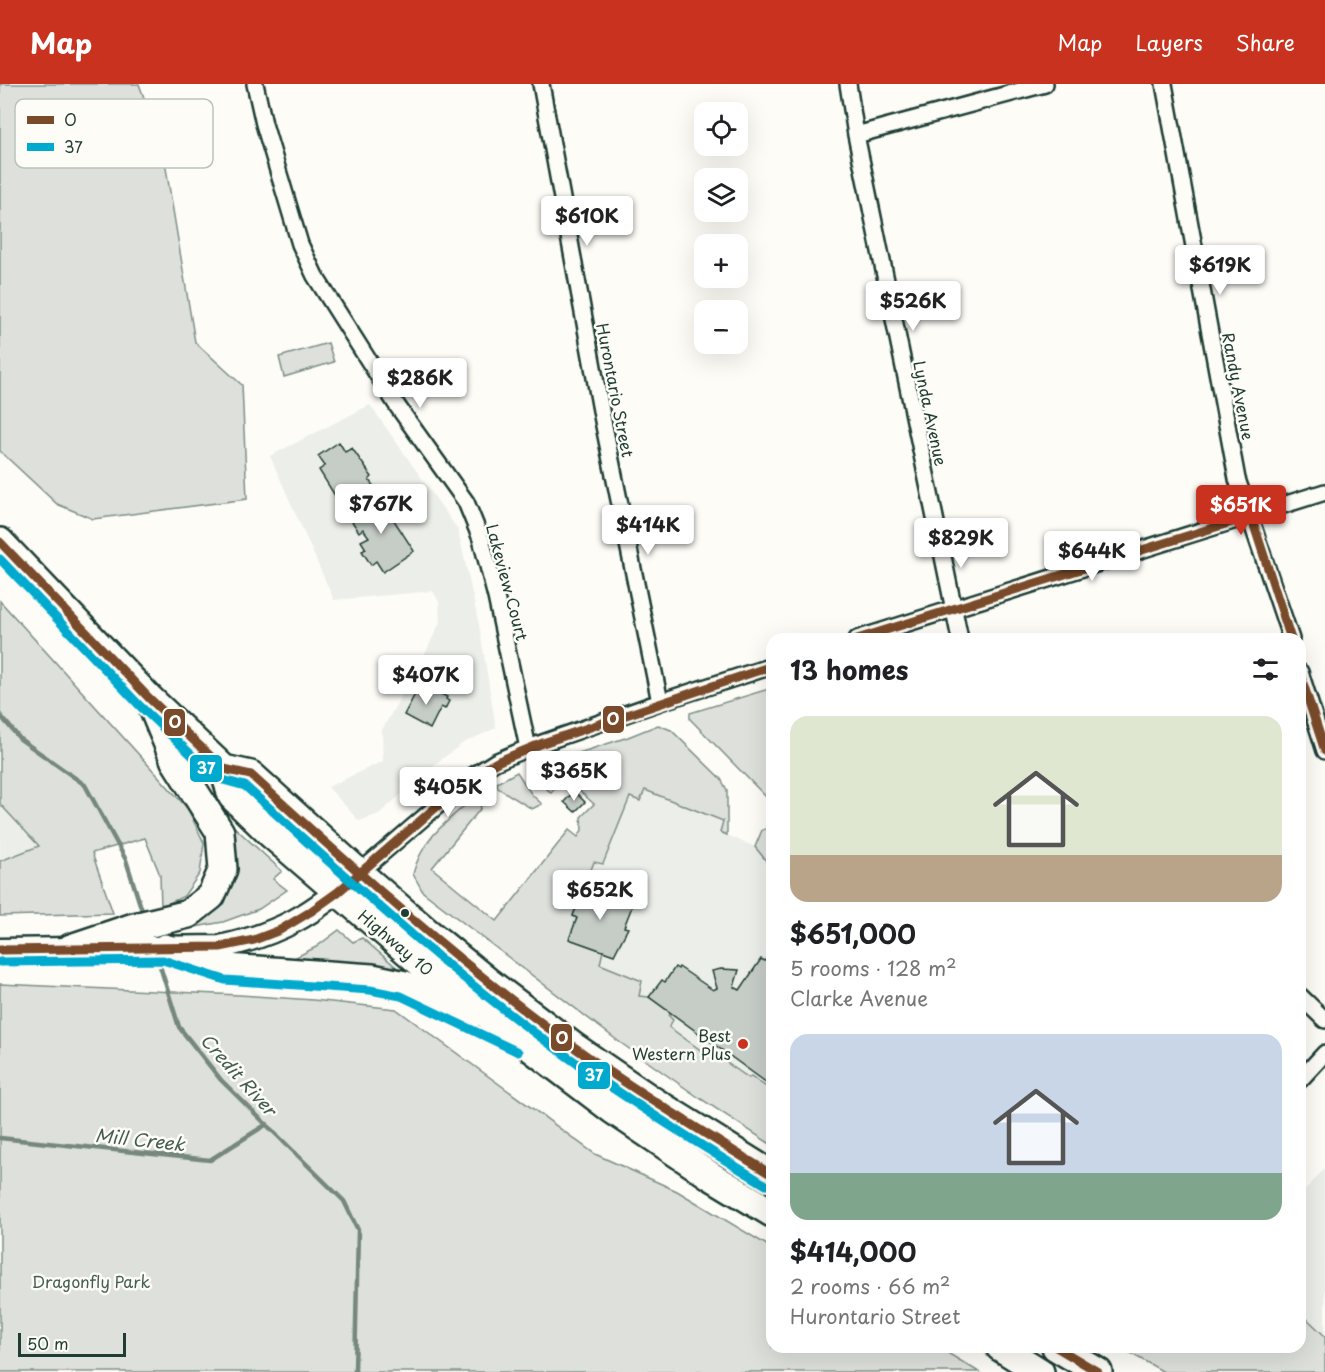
<!DOCTYPE html>
<meta charset="utf-8">
<style>
:root{--surface:#fff;--page:#f6f6f6;--text:#202124;--muted:#757577;--accent:#c8321e}
body{margin:0;font-family:"Playpen Sans",sans-serif;background:var(--page);color:var(--text);height:100vh;display:flex;flex-direction:column;font-size:22px;white-space:nowrap}
*{box-sizing:border-box;margin:0}
p{font-size:20px;color:var(--muted)}
.icon{flex:none;width:33px;height:33px;fill:none;stroke:currentColor;stroke-width:2;stroke-linecap:round;stroke-linejoin:round}
.map{position:relative;flex:1;overflow:hidden}
.drawer{position:absolute;left:766px;top:549px;width:540px;height:720px;display:flex;flex-direction:column;background:var(--surface);border-radius:18px;box-shadow:0 6px 24px #0002}
.drawer>*{flex:none}
.fabs{position:absolute;left:694px;top:18px;display:grid;gap:12px}
.fabs a{display:grid;place-items:center;width:54px;height:54px;border-radius:12px;background:var(--surface);box-shadow:0 6px 24px #0002;font-size:30px}
.scale{position:absolute;left:18px;bottom:15px;width:108px;box-sizing:border-box;padding-left:6px;border:3px solid #1f3d34;border-top:0;font-size:16px;line-height:21px;white-space:nowrap;color:#1f3d34;-webkit-text-stroke:4px #fdfcf7;paint-order:stroke}
.price{position:absolute;translate:-50% -51px;padding:0 14px;border-radius:6px;background:#fff;color:#222;font-size:20px;line-height:39px;filter:drop-shadow(0 2px 3px #0008)}
.price::after{content:'';position:absolute;left:50%;top:36px;width:18px;height:14px;margin-left:-9px;background:inherit;clip-path:polygon(0 0,100% 0,50% 100%)}
.price.active{background:var(--accent);color:#fff}
ul{padding:0;list-style:none}
li{display:grid;align-content:center;gap:12px;height:318px;padding:0 24px}
li span{display:grid;place-items:center;height:186px;border-radius:18px;color:#555}
li>.icon{margin-inline-start:auto}
span .icon{width:108px;height:108px;fill:#fffc;stroke-width:1}
li b{font-size:26px}
h2{display:flex;justify-content:space-between;align-items:center;height:72px;padding:0 24px;font-size:26px}
header{display:flex;align-items:center;gap:36px;box-sizing:border-box;height:84px;padding:0 30px;background:var(--accent);color:#fff}
header strong{font-size:28px}
nav{display:flex;gap:33px;margin-inline-start:auto;font-size:21px}
.map>svg:first-child{display:block}
.built{fill:#eceee9}
.green{fill:#dde0db;stroke:#7e8e88;stroke-width:1.5}
.lines{fill:none;stroke-linecap:round;stroke-linejoin:round}
.stream{stroke:#75877f;stroke-width:4.5}
.building{fill:#c6cdc7;stroke:#1f3d34;stroke-width:1.5}
.street-casing{stroke:#1f3d34;stroke-width:20}
.primary-casing{stroke:#1f3d34;stroke-width:27}
.highway-casing{stroke:#1f3d34;stroke-width:32}
.street{stroke:#fdfcf7;stroke-width:15}
.primary{stroke:#fdfcf7;stroke-width:22}
.highway{stroke:#fdfcf7;stroke-width:27}
.bus-1-casing{stroke:#fdfcf7;stroke-width:14}
.bus-2-casing{stroke:#fdfcf7;stroke-width:14}
.bus-1{stroke:#7a4b2a;stroke-width:9}
.bus-2{stroke:#00a9ce;stroke-width:9}
.bus-dot{fill:#1f3d34;stroke:#fdfcf7;stroke-width:2}
.poi-dot{fill:#c8321e;stroke:#fdfcf7;stroke-width:2}
.labels{text-anchor:middle;dominant-baseline:central;stroke-width:5;stroke-linejoin:round;paint-order:stroke}
.street-label{font-size:16px;fill:#1f3d34;stroke:#fdfcf7}
.poi-label{font-size:16px;fill:#1f3d34;stroke:#fdfcf7;text-anchor:end}
.park-label{font-size:16px;fill:#455e55;stroke:#fdfcf7}
.water-label{font-size:18px;font-style:italic;fill:#435c53;stroke:#fdfcf7}
.key{fill:#fdfcf7;stroke:#bac3bc;stroke-width:1.5}
.key-label{font-size:16px;fill:#1f3d34}
.line-badge{stroke:#fdfcf7;stroke-width:2}
.badge-label{font-size:16px;text-anchor:middle;font-weight:bold;fill:#fff}
</style>
<header>
<strong>Map</strong>
<nav><a>Map</a><a>Layers</a><a>Share</a></nav>
</header>
<div class="map">
<svg width="1325" height="1288" viewBox="0 0 1325 1288">
<rect width="100%" height="100%" fill="#fdfcf7"/>
<filter id="ink" filterUnits="userSpaceOnUse"><feTurbulence type="fractalNoise" baseFrequency=".0167" numOctaves="2"/><feDisplacementMap in="SourceGraphic" scale="12" xChannelSelector="R" yChannelSelector="G"/><feConvolveMatrix kernelMatrix="1 2 1 2 8 2 1 2 1" color-interpolation-filters="sRGB"/></filter>
<g filter="url(#ink)">
<path class="built" d="M370,321L458,446L479,541L496,644L463,659L434,681L379,730L359,737L328,703L383,677L382,646L427,566L440,538L439,518L433,507L334,516L270,372Z
M645,706L724,737L720,748L755,763L769,779L772,776V1016L657,951L638,912L642,897L600,880L569,855L573,832L594,777L603,780L630,713Z
M0,720L39,762L0,777Z
M1325,1084V1252L1301,1229V1111Z"/>
<path class="green" d="M0,0H139L163,66L195,258L242,301L247,415L93,435L57,420L0,367Z
M328,259L334,278L284,293L279,273Z
M0,517L188,725L204,759L200,789L184,812L161,823L160,791L145,754L92,769L113,829L0,832V777L39,762L0,720Z
M772,604V719L690,635V629Z
M658,641L671,646L721,695L727,706V751L720,748L723,737L645,706L640,717L630,713L603,780L594,778L573,832L577,834L570,855L603,867L600,880L642,897L639,912L649,913L671,929L669,932L673,936L669,943L702,967L705,964L749,994L751,992L765,1002L772,997V1061L698,1013L618,957L423,808L413,790C422,754 447,738 473,714L479,717L481,724L432,784L497,837L569,746L578,753L582,746L581,733L594,720L565,694L551,709L542,700L533,684L628,653Z
M517,688L532,711L542,720L532,725L498,704L497,699Z
M231,740L282,787L273,795L287,806L259,825L223,838L190,844L235,772Z
M772,743V776L769,780L755,763L762,746Z
M339,846L353,858L362,854L409,894L288,877L316,863Z
M0,900L239,911L313,916L396,925L595,1070L677,1107L772,1164V1263H938L979,1288H0Z
M1301,1229L1325,1252V1288H1164L1119,1263H1300Z"/>
<g class="lines">
<path class="stream" d="M0,631L20,655L85,701L126,776L144,833
M156,869L179,943L221,996L344,1117L358,1146L355,1288
M0,1054L210,1076L267,1040"/>
</g>
<path class="building" d="M339,358L345,368L352,364L372,393L369,396L377,407L353,423L344,410L337,415L319,386L325,382L318,372Z
M379,413L414,467L383,488L376,477L371,481L362,467L366,465L361,457L369,453L363,445L359,448L349,433Z
M421,599L447,613L446,615L449,617L445,625L441,623L430,645L404,631Z
M574,707L585,718L575,728L564,718Z
M589,803L633,820L624,843L628,844L614,871L569,855L577,834L573,832L583,805L588,807Z
M761,875L765,877L766,875L772,879V991L767,999L649,913L662,896L665,898L675,883L678,885L679,883L713,906L717,904L712,887L721,885L739,886L734,903L740,906Z"/>
<g class="lines">
<defs>
<path id="street" d="M255,0L264,40L300,160L315,192L398,323L466,418L481,455L496,513L528,664
M541,0L602,332L660,618
M848,0L856,51L960,555
M1164,0L1237,395L1291,555
M856,51L1045,0
M857,555L1325,408
M1300,588L1325,667
M359,789L471,693L495,678L528,664L660,618L772,582
M1300,912L1325,936
M1300,996L1325,969"/>
<path id="primary" d="M0,866L220,863C280,850 314,830 359,789"/>
<path id="highway" d="M0,458L149,614L224,685L232,712L272,751L431,888L613,1026L711,1092L772,1129
M224,685L251,691L359,789L427,848L487,897L574,963L650,1015L772,1091
M71,864L134,843L188,830L211,812L223,785L220,748L175,677L153,624
M165,864L227,884L372,894L405,901L468,932
M1000,1263L1040,1288
M1056,1263L1098,1288"/>
</defs>
<use href="#street" class="street-casing"/>
<use href="#primary" class="primary-casing"/>
<use href="#highway" class="highway-casing"/>
<use href="#street" class="street"/>
<use href="#primary" class="primary"/>
<use href="#highway" class="highway"/>
<defs>
<path id="bus-1" d="M0,458L149,614L224,685L251,691C355,786 459,880 574,963C638,1009 705,1049 772,1091
M857,555L1251,432L1291,555
M1300,590L1325,667
M0,866L220,863L254,856L280,846L310,828L338,808L471,693L499,677L543,659L772,582
M1056,1263L1098,1288"/>
<path id="bus-2" d="M0,475L140,622L216,694L245,702C349,796 453,892 568,973C632,1019 699,1060 766,1101
M0,878L163,876L225,896L370,906L401,912L518,968"/>
</defs>
<use href="#bus-1" class="bus-1-casing"/>
<use href="#bus-2" class="bus-2-casing"/>
<use href="#bus-1" class="bus-1"/>
<use href="#bus-2" class="bus-2"/>
</g>
</g>
<circle class="bus-dot" cx="405" cy="829" r="5"/>
<circle class="poi-dot" cx="743" cy="960" r="6"/>
<g class="labels">
<g class="street-label">
<text transform="translate(1239 302) rotate(79)">Randy Avenue</text>
<text transform="translate(616 306) rotate(79)">Hurontario Street</text>
<text transform="translate(931 329) rotate(78)">Lynda Avenue</text>
<text transform="translate(508 498) rotate(75)">Lakeview Court</text>
<text transform="translate(396 858) rotate(40)">Highway 10</text>
</g>
<g class="poi-label">
<text x="731" y="951">Best<tspan x="731" dy="18">Western Plus</tspan></text>
</g>
<g class="park-label">
<text x="91" y="1197">Dragonfly Park</text>
</g>
<g class="water-label">
<text transform="translate(239 990) rotate(48)">Credit River</text>
<text transform="translate(140 1055) rotate(6)">Mill Creek</text>
</g>
</g>
<rect x="15" y="15" width="198" height="69" rx="9" class="key"/>
<rect x="27" y="32" width="27" height="8" fill="#7a4b2a"/>
<rect x="27" y="59" width="27" height="8" fill="#00a9ce"/>
<g class="key-label">
<text x="64" y="42">O</text>
<text x="64" y="69">37</text>
</g>
<g class="line-badge">
<rect x="602" y="621" width="23" height="29" rx="6" fill="#7a4b2a"/>
<rect x="163" y="624" width="23" height="29" rx="6" fill="#7a4b2a"/>
<rect x="189" y="670" width="34" height="29" rx="6" fill="#00a9ce"/>
<rect x="550" y="939" width="23" height="29" rx="6" fill="#7a4b2a"/>
<rect x="577" y="977" width="34" height="29" rx="6" fill="#00a9ce"/>
</g>
<g class="badge-label">
<text x="613" y="641">O</text>
<text x="175" y="644">O</text>
<text x="206" y="690">37</text>
<text x="562" y="960">O</text>
<text x="594" y="997">37</text>
</g>
</svg>
<div class="fabs">
<a><svg class="icon" aria-label="locate" viewBox="0 0 24 24"><circle cx="12" cy="12" r="6"/><path d="M12 2v4M12 18v4M2 12h4M18 12h4"/></svg></a>
<a><svg class="icon" aria-label="layers" viewBox="0 0 24 24"><path d="M12 4l9 5-9 5-9-5zM3 14l9 5 9-5"/></svg></a>
<a>+</a>
<a>−</a>
</div>
<div class="scale">50 m</div>
<b class="price" style="left:587px;top:163px">$610K</b>
<b class="price" style="left:1220px;top:212px">$619K</b>
<b class="price" style="left:913px;top:248px">$526K</b>
<b class="price" style="left:420px;top:325px">$286K</b>
<b class="price" style="left:381px;top:451px">$767K</b>
<b class="price active" style="left:1241px;top:452px">$651K</b>
<b class="price" style="left:648px;top:472px">$414K</b>
<b class="price" style="left:961px;top:485px">$829K</b>
<b class="price" style="left:1092px;top:498px">$644K</b>
<b class="price" style="left:426px;top:622px">$407K</b>
<b class="price" style="left:574px;top:718px">$365K</b>
<b class="price" style="left:448px;top:734px">$405K</b>
<b class="price" style="left:600px;top:837px">$652K</b>
<section class="drawer">
<h2>13 homes<svg class="icon" aria-label="filters" viewBox="0 0 24 24"><path d="M4 7h16M4 17h16"/><circle cx="9" cy="7" r="2"/><circle cx="15" cy="17" r="2"/></svg></h2>
<ul>
<li><span style="background:linear-gradient(#dfe7d0 75%,#b9a48a 0)"><svg class="icon" aria-label="home" viewBox="0 0 24 24"><path d="M3 11l9-7 9 7M6 9v11h12V9"/></svg></span><div><b>$651,000</b><p>5 rooms · 128 m²</p><p>Clarke Avenue</p></div></li>
<li><span style="background:linear-gradient(#c9d6e8 75%,#7fa58c 0)"><svg class="icon" aria-label="home" viewBox="0 0 24 24"><path d="M3 11l9-7 9 7M6 9v11h12V9"/></svg></span><div><b>$414,000</b><p>2 rooms · 66 m²</p><p>Hurontario Street</p></div></li>
</ul>
</section>
</div>
